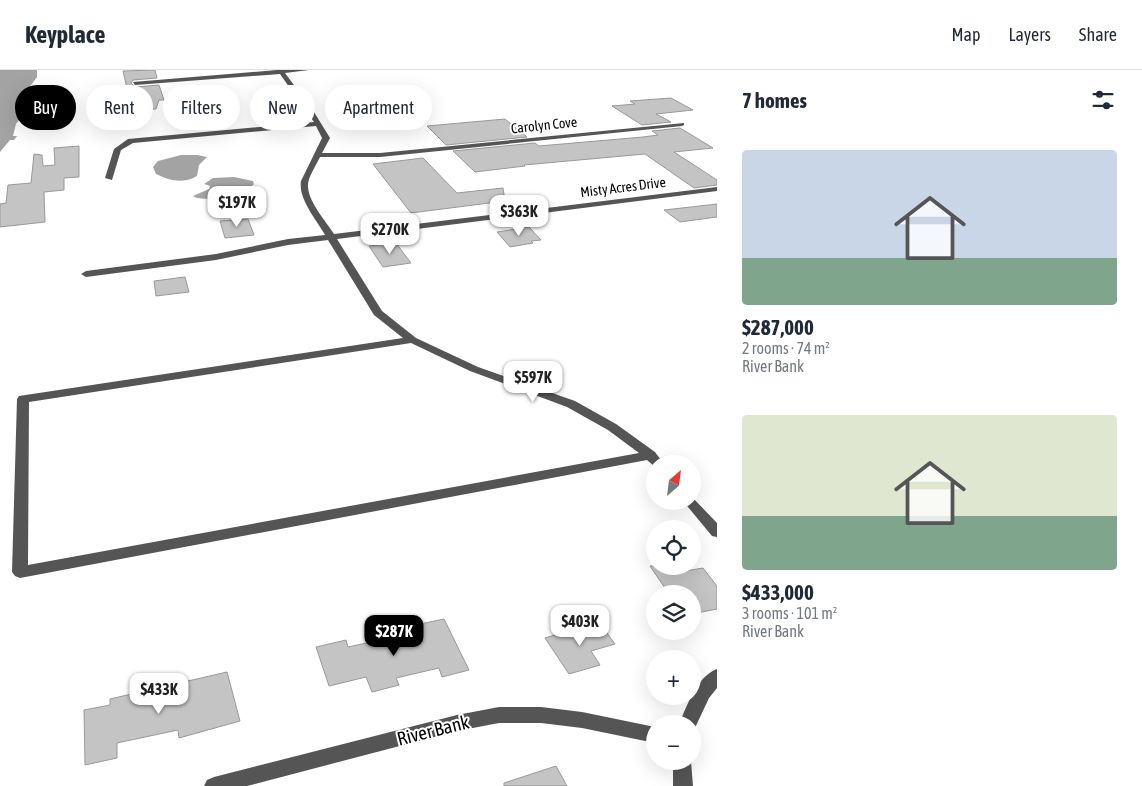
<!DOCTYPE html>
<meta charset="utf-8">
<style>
:root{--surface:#fff;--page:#f6f6f7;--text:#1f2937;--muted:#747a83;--line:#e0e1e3;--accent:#000}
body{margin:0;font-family:"Asap Condensed",sans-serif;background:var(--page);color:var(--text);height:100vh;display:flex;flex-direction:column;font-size:19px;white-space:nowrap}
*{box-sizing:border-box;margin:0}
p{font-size:16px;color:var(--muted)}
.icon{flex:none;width:28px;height:28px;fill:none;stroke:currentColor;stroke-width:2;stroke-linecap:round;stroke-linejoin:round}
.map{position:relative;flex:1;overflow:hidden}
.drawer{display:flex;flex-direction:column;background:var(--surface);width:425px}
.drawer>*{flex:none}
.banner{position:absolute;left:15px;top:15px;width:475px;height:45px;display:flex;gap:10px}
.needle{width:32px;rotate:28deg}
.controls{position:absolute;left:646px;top:385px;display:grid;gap:10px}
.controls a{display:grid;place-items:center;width:55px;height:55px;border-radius:50%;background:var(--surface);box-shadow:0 5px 20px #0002;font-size:25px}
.price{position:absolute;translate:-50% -42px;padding:0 11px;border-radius:10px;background:#fff;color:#222;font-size:16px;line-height:32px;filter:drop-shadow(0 1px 2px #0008)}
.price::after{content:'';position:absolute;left:50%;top:30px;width:15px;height:11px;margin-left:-8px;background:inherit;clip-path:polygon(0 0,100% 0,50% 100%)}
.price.on{background:var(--accent);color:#fff}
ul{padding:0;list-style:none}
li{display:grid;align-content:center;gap:10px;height:265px;padding:0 25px}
li span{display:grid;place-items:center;height:155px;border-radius:5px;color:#555}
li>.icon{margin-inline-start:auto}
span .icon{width:90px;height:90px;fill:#fffc;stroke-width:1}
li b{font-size:21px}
h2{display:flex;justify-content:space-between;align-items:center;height:60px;padding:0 25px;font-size:21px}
.tag{padding:0 18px;border-radius:22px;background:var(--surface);box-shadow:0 5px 20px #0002;font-size:18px;line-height:45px}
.tag.on{background:var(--accent);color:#fff}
header{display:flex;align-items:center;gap:30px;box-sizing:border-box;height:70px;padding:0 25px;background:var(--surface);border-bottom:1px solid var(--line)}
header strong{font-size:24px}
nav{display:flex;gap:28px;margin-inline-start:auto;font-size:18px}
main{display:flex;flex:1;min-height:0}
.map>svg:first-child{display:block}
.water{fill:#a3a3a3}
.building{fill:#c4c4c4;stroke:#999}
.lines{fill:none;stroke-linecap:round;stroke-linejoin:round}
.minor{fill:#555;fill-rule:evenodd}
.labels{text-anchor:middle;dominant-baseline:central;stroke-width:4;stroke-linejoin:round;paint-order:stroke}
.far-street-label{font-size:14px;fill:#000;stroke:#fff}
.near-street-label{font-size:19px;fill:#000;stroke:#fff}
</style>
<header>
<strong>Keyplace</strong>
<nav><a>Map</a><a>Layers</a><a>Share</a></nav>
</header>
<main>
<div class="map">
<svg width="717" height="716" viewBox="0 0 717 716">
<rect width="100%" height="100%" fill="#fff"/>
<path class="water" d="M0,0H37V7L28,19L42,20L34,25L32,29H36L16,54L13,66H17L14,70H10L0,82Z
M181,85H197L207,87L199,95L197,106C183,114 170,111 156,104L153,97L158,91Z
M234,107L253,111L254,114C248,123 202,134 193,126L209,119L210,116L204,114L213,108Z"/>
<path class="building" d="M155,0L157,8L133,10L131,13L135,17L159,15L164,30H159L156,39L139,40V44L121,45L120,32L130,31L123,1Z
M671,28L693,40L656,44L671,52L642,55L612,36L635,34L630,31Z
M505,49L527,67L446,75L427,56Z
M680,58L713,78L674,82L717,110V115L694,118L645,84L524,95L525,96L475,102L453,81L535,73L539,76L643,67L658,65L652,61Z
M79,76V107L64,108V120L44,122L45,152L0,157V134L6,133L8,115L31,113L34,84L42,85L43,96L55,95L54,78Z
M423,88L457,123L503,118L505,131L411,143L373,94Z
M717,134V147L680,152L664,140Z
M248,149L254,165L225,168L220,151Z
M529,157L541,170L531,171L533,173L510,177L497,162Z
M396,173L411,193L383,197L369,176Z
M185,207L189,222L156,226L154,211Z
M650,496H675L679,502L703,498L717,516V539L692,544V524H669Z
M444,549L469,600L442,607L439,598L396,608L399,615L372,622L366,607L329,616L316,577L346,570L348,577L380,570L381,572L410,565L406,557Z
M599,552L615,574L591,581L600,595L569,604L545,568Z
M227,602L240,651L179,668L178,660L117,673V688L85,695L84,640L110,635V629Z
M556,696L567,716H504V713Z"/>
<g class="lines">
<path class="minor" d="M277,0H309L285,3L314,42L330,68L322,83H380L684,53V55L682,56L380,87H320C316,96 307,108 308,117C309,133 326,151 334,164L717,117V121L337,169L382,241L416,268L478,297L575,331L616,354L655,382L664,394H655V397L647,390L20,508L15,506L12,502L17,329L19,326L403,268L374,245L328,170L288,175L216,190L86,207L81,204L86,201L216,184L288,169L325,165C316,149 298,129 301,111L322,68L316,56L133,73L121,80L112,110L105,108L114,79L128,69L314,52L280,4L135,15L133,12ZM411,273L470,301L567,337L608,360L639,383L28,495L29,332Z
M692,427L717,453V467L712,466L683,431H692Z
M717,599V618L709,628L694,660H692V654H679C687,636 697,606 717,599Z
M499,637H541L582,642L655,657V673L582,658L541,653H499L457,661L247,716H204L207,710L214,707L457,645Z
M673,691H691L693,716H673Z"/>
</g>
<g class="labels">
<g class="far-street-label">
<text transform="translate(544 55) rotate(-6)">Carolyn Cove</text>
<text transform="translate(623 117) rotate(-7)">Misty Acres Drive</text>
</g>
<g class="near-street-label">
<text transform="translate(433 660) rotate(-14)">River Bank</text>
</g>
</g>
</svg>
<div class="controls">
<a><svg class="needle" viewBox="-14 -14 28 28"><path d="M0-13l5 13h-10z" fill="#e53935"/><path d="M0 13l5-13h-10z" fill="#747a83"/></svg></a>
<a><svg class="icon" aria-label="locate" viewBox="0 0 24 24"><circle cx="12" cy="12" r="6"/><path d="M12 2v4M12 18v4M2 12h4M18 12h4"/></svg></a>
<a><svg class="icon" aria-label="layers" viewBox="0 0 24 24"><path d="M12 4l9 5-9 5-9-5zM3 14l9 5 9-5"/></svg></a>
<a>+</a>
<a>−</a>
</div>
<b class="price" style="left:237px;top:158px">$197K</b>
<b class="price" style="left:519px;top:167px">$363K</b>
<b class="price" style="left:390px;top:185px">$270K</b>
<b class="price" style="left:533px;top:333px">$597K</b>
<b class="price" style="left:580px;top:577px">$403K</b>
<b class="price on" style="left:394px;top:587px">$287K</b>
<b class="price" style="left:159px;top:645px">$433K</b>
<div class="banner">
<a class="tag on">Buy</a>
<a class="tag">Rent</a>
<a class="tag">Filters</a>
<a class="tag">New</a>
<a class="tag">Apartment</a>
</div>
</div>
<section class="drawer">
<h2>7 homes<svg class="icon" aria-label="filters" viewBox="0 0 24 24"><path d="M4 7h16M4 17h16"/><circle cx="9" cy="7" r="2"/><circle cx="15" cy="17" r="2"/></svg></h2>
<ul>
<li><span style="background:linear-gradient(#c9d6e8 70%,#7fa58c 0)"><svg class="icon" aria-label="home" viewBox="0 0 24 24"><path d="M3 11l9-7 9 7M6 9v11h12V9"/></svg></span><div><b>$287,000</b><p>2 rooms · 74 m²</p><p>River Bank</p></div></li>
<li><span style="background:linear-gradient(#dfe7d0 65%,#7fa58c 0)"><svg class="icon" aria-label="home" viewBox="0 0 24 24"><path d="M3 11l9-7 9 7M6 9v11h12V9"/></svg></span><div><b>$433,000</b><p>3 rooms · 101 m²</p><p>River Bank</p></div></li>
</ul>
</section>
</main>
